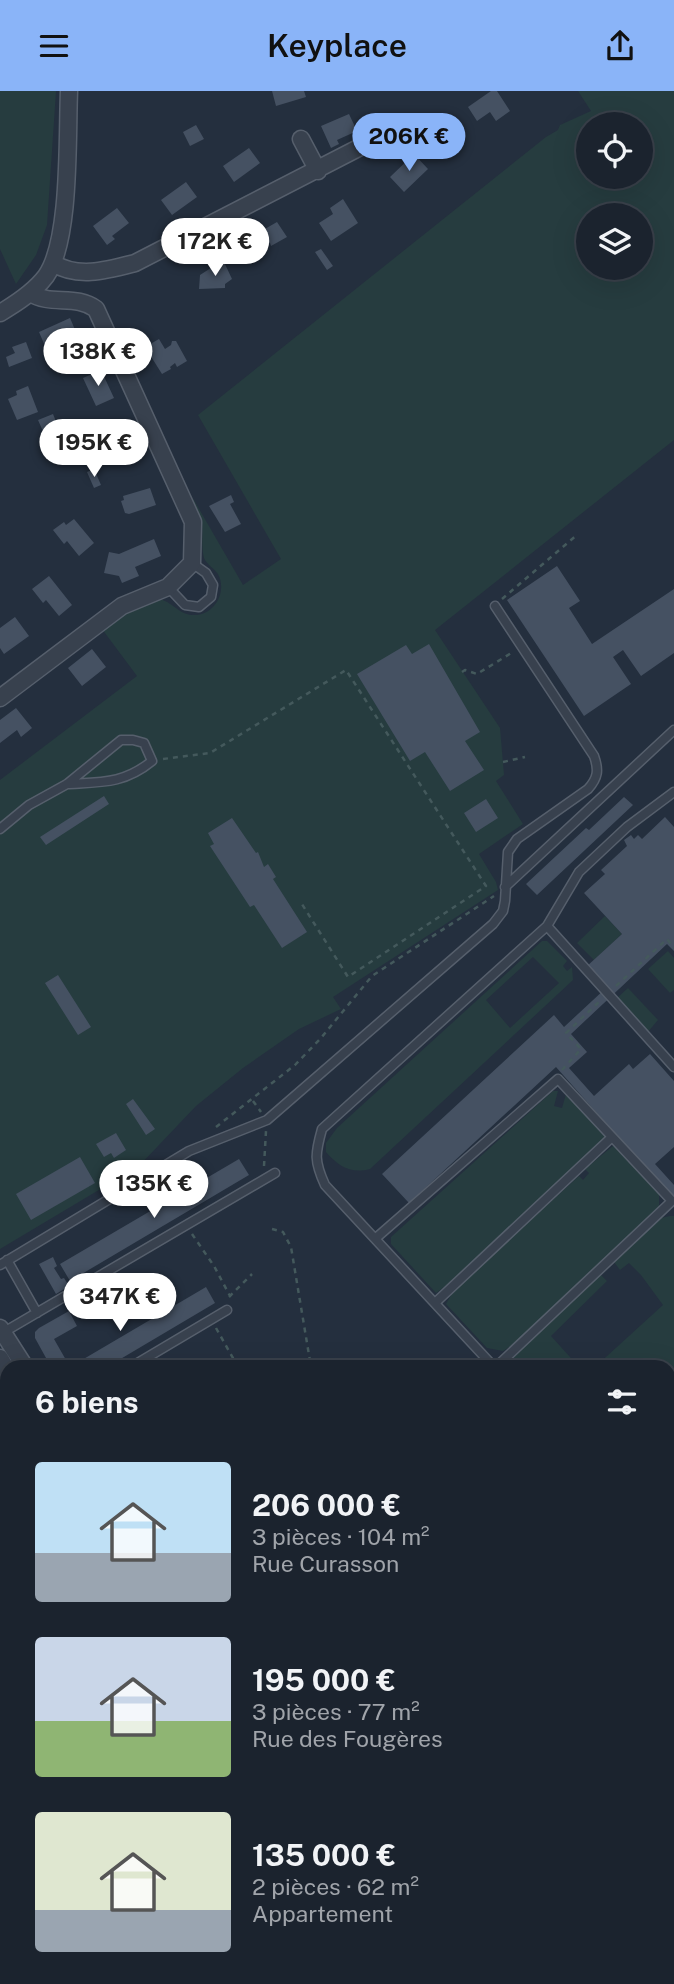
<!DOCTYPE html>
<html lang="fr">
<meta charset="utf-8">
<style>
:root{--surface:#1b232e;--page:#242b36;--text:#f1f3f6;--muted:#a0a4aa;--line:#39404a;--accent:#8ab4f8}
body{margin:0;font-family:"Public Sans",sans-serif;background:var(--page);color:var(--text);height:100vh;display:flex;flex-direction:column;font-size:26px;white-space:nowrap}
*{box-sizing:border-box;margin:0}
p{font-size:23px;color:var(--muted)}
.icon{flex:none;width:38px;height:38px;fill:none;stroke:currentColor;stroke-width:2;stroke-linecap:round;stroke-linejoin:round}
.map{position:relative;flex:1;overflow:hidden}
.panel{position:absolute;left:0px;top:1269px;width:676px;height:625px;display:flex;flex-direction:column;background:var(--surface);border-radius:21px 21px 0 0;box-shadow:0 7px 28px #0002,0 0 0 2px var(--line)}
.panel>*{flex:none}
.tools{position:absolute;left:576px;top:21px;display:grid;gap:14px}
.tools a{display:grid;place-items:center;width:77px;height:77px;border-radius:50%;background:var(--surface);box-shadow:0 7px 28px #0002,0 0 0 2px var(--line);font-size:35px}
.price{position:absolute;translate:-50% -60px;padding:0 16px;border-radius:24px;background:#fff;color:#222;font-size:23px;line-height:46px;filter:drop-shadow(0 2px 4px #0008)}
.price::after{content:'';position:absolute;left:50%;top:42px;width:21px;height:16px;margin-left:-10px;background:inherit;clip-path:polygon(0 0,100% 0,50% 100%)}
.price.selected{background:var(--accent);color:#111}
ul{padding:0;list-style:none}
li{display:flex;align-items:center;gap:21px;height:175px;padding:0 35px}
li span{display:grid;place-items:center;flex:none;width:196px;height:140px;border-radius:7px;color:#555}
li>.icon{margin-inline-start:auto}
span .icon{width:84px;height:84px;fill:#fffc;stroke-width:1}
li b{font-size:30px}
h2{display:flex;justify-content:space-between;align-items:center;height:84px;padding:0 35px;font-size:30px}
header{display:flex;justify-content:space-between;align-items:center;height:91px;padding:0 35px;background:var(--accent);color:#111;font-size:32px;font-weight:600}
.map>svg:first-child{display:block}
.green{fill:#263c3f;fill-rule:evenodd}
.building{fill:#455162}
.lines{fill:none;stroke-linecap:round;stroke-linejoin:round}
.lane-casing{stroke:#565f6c;stroke-width:11}
.street-casing{stroke:#565f6c;stroke-width:19}
.primary-casing{stroke:#414a57;stroke-width:28}
.path{stroke:#44595c;stroke-width:2.5;stroke-dasharray:5 5;stroke-linecap:butt}
.lane{stroke:#38414e;stroke-width:8}
.street{stroke:#38414e;stroke-width:16}
.primary{stroke:#56606e;stroke-width:24}
.tram{stroke:#5a6575;stroke-width:2}
</style>
<header><svg class="icon" aria-label="menu" viewBox="0 0 24 24"><path d="M4 6h16M4 12h16M4 18h16"/></svg>Keyplace<svg class="icon" aria-label="share" viewBox="0 0 24 24"><path d="M12 15V3M7 8l5-5 5 5M5 13v7h14v-7"/></svg></header>
<div class="map">
<svg width="674" height="1893" viewBox="0 0 674 1893">
<rect width="100%" height="100%" fill="#242f3e"/>
<path class="green" d="M0,0H56L47,134L36,164L16,193L0,158Z
M578,0H674V349L435,539L500,637L504,684L496,690L523,733L479,763L496,791L498,799L333,906L341,918L299,938L243,977L196,1015L139,1075L0,1158V689L137,585L102,538C117,527 134,513 153,508C168,505 177,523 192,524C213,526 228,502 218,483C214,477 207,474 204,467C201,456 203,445 202,434C201,424 194,413 191,404L243,494L281,468L198,324L546,46L558,39L560,34L591,20ZM588,33H640V86H588ZM588,124H640V177H588Z
M605,825L622,843L594,869L577,852Z
M542,850H547L567,870L563,875L567,880L572,876L573,889L370,1078C351,1083 339,1076 326,1061V1052L337,1037ZM533,866L559,892L510,937L486,909Z
M668,860L674,867V899L670,902L648,878Z
M628,897L658,929L647,942L616,908Z
M553,1000H558L554,1015L562,1017L566,1003L606,1046L447,1194L436,1202L391,1153V1146Z
M613,1055L617,1057L659,1103V1116L514,1253L503,1260L487,1257L446,1213L454,1199L579,1085L583,1089L589,1082L585,1078Z
M670,1125H674V1276L669,1278L668,1276H595L663,1214L641,1184L629,1172L620,1179L614,1171L661,1127Z
M600,1183L607,1190L551,1245L579,1276H505L507,1270Z
M7,1707V1886L43,1887L27,1893H0V1710Z"/>
<path class="building" d="M272,0H304L306,6L276,15Z
M491,0H497L510,20L496,30L490,21L477,30L468,16Z
M349,23L357,40L337,49L339,53L331,57L321,35Z
M196,34L204,48L190,55L183,41Z
M249,57L260,72L234,91L223,75Z
M414,63L428,78L404,101L390,86Z
M186,91L197,106L172,124L161,109Z
M343,108L358,132L331,150L319,132L333,123L330,117Z
M117,117L129,132L112,145L115,148L107,154L93,135Z
M277,131L287,146L271,155L270,152L258,159L251,146Z
M321,158L333,175L327,179L315,161Z
M224,171L232,188L225,193V197L199,198L200,184L217,173L218,175Z
M70,227L79,248L48,262L39,241Z
M159,248L165,258L171,254L172,250H176L187,270L177,276L175,272L170,276L171,278L162,283L145,256Z
M26,251L32,267L9,276L6,266L15,262L12,256Z
M101,279L114,307L96,315L83,287Z
M28,295L38,321L17,329L8,308L17,304L16,300Z
M53,323L61,343L70,340L79,361L67,365L63,363L56,346L50,348L46,347L38,329Z
M125,338L132,355L105,366L99,349Z
M94,378L101,394L94,397L87,381Z
M150,397L156,414L129,423L125,422L121,410L124,409L123,405Z
M231,404L234,411L230,413L241,433L225,441L209,415Z
M74,428L94,452L79,465L67,450L64,453L53,439L64,431L66,434Z
M154,448L161,465L135,476L139,485L122,492L119,485L104,482L109,461L119,463Z
M557,475L580,510L569,517L592,553L674,498V562L641,585L623,559L613,566L631,593L584,625L507,509Z
M49,485L72,514L59,525L46,509L43,512L32,498Z
M15,526L29,545L4,563L0,557V537Z
M429,553L480,641L465,650L484,679L450,700L425,661L410,670L357,583L406,554L412,563Z
M92,558L106,576L82,595L68,577Z
M16,617L32,637L21,646L17,639L0,652V629Z
M104,705L109,713L46,754L40,746Z
M624,706L633,714L537,804L526,793L586,737L589,739Z
M486,708L498,727L476,741L464,722Z
M665,726L674,736V860L667,853L571,943L587,961L569,977L594,1005L629,973L633,978L650,963L674,990V1056L655,1073L674,1094V1109L556,976L409,1112L382,1083L554,924L564,936L606,897L586,876L622,843L584,802L605,783L601,779L627,755L624,749L631,744L634,748L638,744L642,748Z
M232,727L256,762L258,761L264,776L268,773L276,786L273,788L307,841L282,857L254,814L250,816L210,755L214,753L208,742Z
M58,884L91,936L78,944L45,892Z
M133,1008L155,1038L146,1044L126,1013Z
M116,1042L126,1059L114,1067L111,1062L104,1066L96,1053Z
M80,1066L95,1092L31,1129L16,1103Z
M239,1068L249,1084L70,1190L60,1173Z
M53,1166L57,1175L54,1177L61,1188L64,1187L69,1195L56,1203L39,1173Z
M206,1196L215,1212L107,1276H51L35,1247V1241L39,1237L69,1220L77,1235L54,1248L70,1276Z
M3,1315L7,1321V1335L0,1339V1317Z
M7,1356V1435L3,1438L0,1433V1360Z
M674,1360V1383L668,1385V1362Z
M7,1504V1525L3,1528L0,1524V1508Z
M674,1743V1770L668,1776V1749Z
M93,1886L165,1887L150,1893H95Z
M284,1886H323L325,1891L269,1893Z
M530,1886H557L551,1893H517L522,1888L525,1891Z
M631,1886H667L670,1892L633,1893L636,1891Z"/>
<g class="lines">
<defs>
<path id="lane" d="M168,496L185,514L199,516L211,506L213,494L206,482L192,472
M0,738L29,714L67,693L121,649H133L144,652L152,670C124,693 101,691 67,693
M505,796L674,639
M547,835L674,976
M376,1147L558,988L672,1110L496,1276
M7,1169L37,1222
M0,1174L189,1060L267,1029L493,833L503,820L505,810L508,761L517,748L588,698C598,687 599,679 594,665L495,515
M436,1211L612,1046
M4,1241L275,1082
M131,1276L227,1219
M494,1276L325,1094C314,1070 315,1063 322,1038L547,835L579,781L627,736L674,701
M668,1347L674,1345
M668,1488L674,1487
M668,1519L674,1518"/>
<path id="street" d="M301,48L318,80
M53,172C78,188 108,179 135,172L372,50
M0,222C17,212 34,201 46,185C71,149 67,46 69,0
M0,607L122,515L168,496L192,472L193,431L96,218C76,203 51,215 30,202
M0,1237L25,1276
M0,1267L7,1279
M0,1350L7,1346
M0,1462L7,1458
M0,1643L7,1640
M668,1694L674,1688
M85,1886L88,1893
M429,1886L439,1893
M46,1893L61,1886
M204,1893L220,1886
M488,1893L494,1886"/>
<path id="primary" d="M668,1299L674,1297
M668,1318L674,1316
M0,1565L7,1561
M0,1590L7,1587"/>
</defs>
<use href="#lane" class="lane-casing"/>
<use href="#street" class="street-casing"/>
<use href="#primary" class="primary-casing"/>
<path class="path" d="M502,508L578,443
M462,581L465,579L477,583L513,561
M163,668L210,662L346,579L486,795L348,886L300,810
M503,671L525,666
M616,895L667,848L674,857
M562,979L581,958L566,942L601,909
M253,1010L261,1021
M216,1036L295,974L321,947L372,885L494,805
M264,1075L266,1040
M272,1138L283,1141L291,1156L311,1276
M192,1143L214,1175L230,1205
M229,1206L252,1183
M216,1237L238,1276
M668,1623L674,1618
M0,1705L7,1701
M668,1733L674,1728
M0,1742L7,1739
M458,1893L465,1886"/>
<use href="#lane" class="lane"/>
<use href="#street" class="street"/>
<use href="#primary" class="primary"/>
<path class="tram" d="M668,1708L674,1703
M478,1893L484,1886"/>
</g>
</svg>
<div class="tools">
<a><svg class="icon" aria-label="locate" viewBox="0 0 24 24"><circle cx="12" cy="12" r="6"/><path d="M12 2v4M12 18v4M2 12h4M18 12h4"/></svg></a>
<a><svg class="icon" aria-label="layers" viewBox="0 0 24 24"><path d="M12 4l9 5-9 5-9-5zM3 14l9 5 9-5"/></svg></a>
</div>
<b class="price selected" style="left:409px;top:82px">206K €</b>
<b class="price" style="left:215px;top:187px">172K €</b>
<b class="price" style="left:98px;top:297px">138K €</b>
<b class="price" style="left:94px;top:388px">195K €</b>
<b class="price" style="left:154px;top:1129px">135K €</b>
<b class="price" style="left:120px;top:1242px">347K €</b>
<section class="panel">
<h2>6 biens<svg class="icon" aria-label="filters" viewBox="0 0 24 24"><path d="M4 7h16M4 17h16"/><circle cx="9" cy="7" r="2"/><circle cx="15" cy="17" r="2"/></svg></h2>
<ul>
<li><span style="background:linear-gradient(#bfe0f5 65%,#9aa5b1 0)"><svg class="icon" aria-label="home" viewBox="0 0 24 24"><path d="M3 11l9-7 9 7M6 9v11h12V9"/></svg></span><div><b>206 000 €</b><p>3 pièces · 104 m²</p><p>Rue Curasson</p></div></li>
<li><span style="background:linear-gradient(#c9d6e8 60%,#8fb573 0)"><svg class="icon" aria-label="home" viewBox="0 0 24 24"><path d="M3 11l9-7 9 7M6 9v11h12V9"/></svg></span><div><b>195 000 €</b><p>3 pièces · 77 m²</p><p>Rue des Fougères</p></div></li>
<li><span style="background:linear-gradient(#dfe7d0 70%,#9aa5b1 0)"><svg class="icon" aria-label="home" viewBox="0 0 24 24"><path d="M3 11l9-7 9 7M6 9v11h12V9"/></svg></span><div><b>135 000 €</b><p>2 pièces · 62 m²</p><p>Appartement</p></div></li>
</ul>
</section>
</div>
